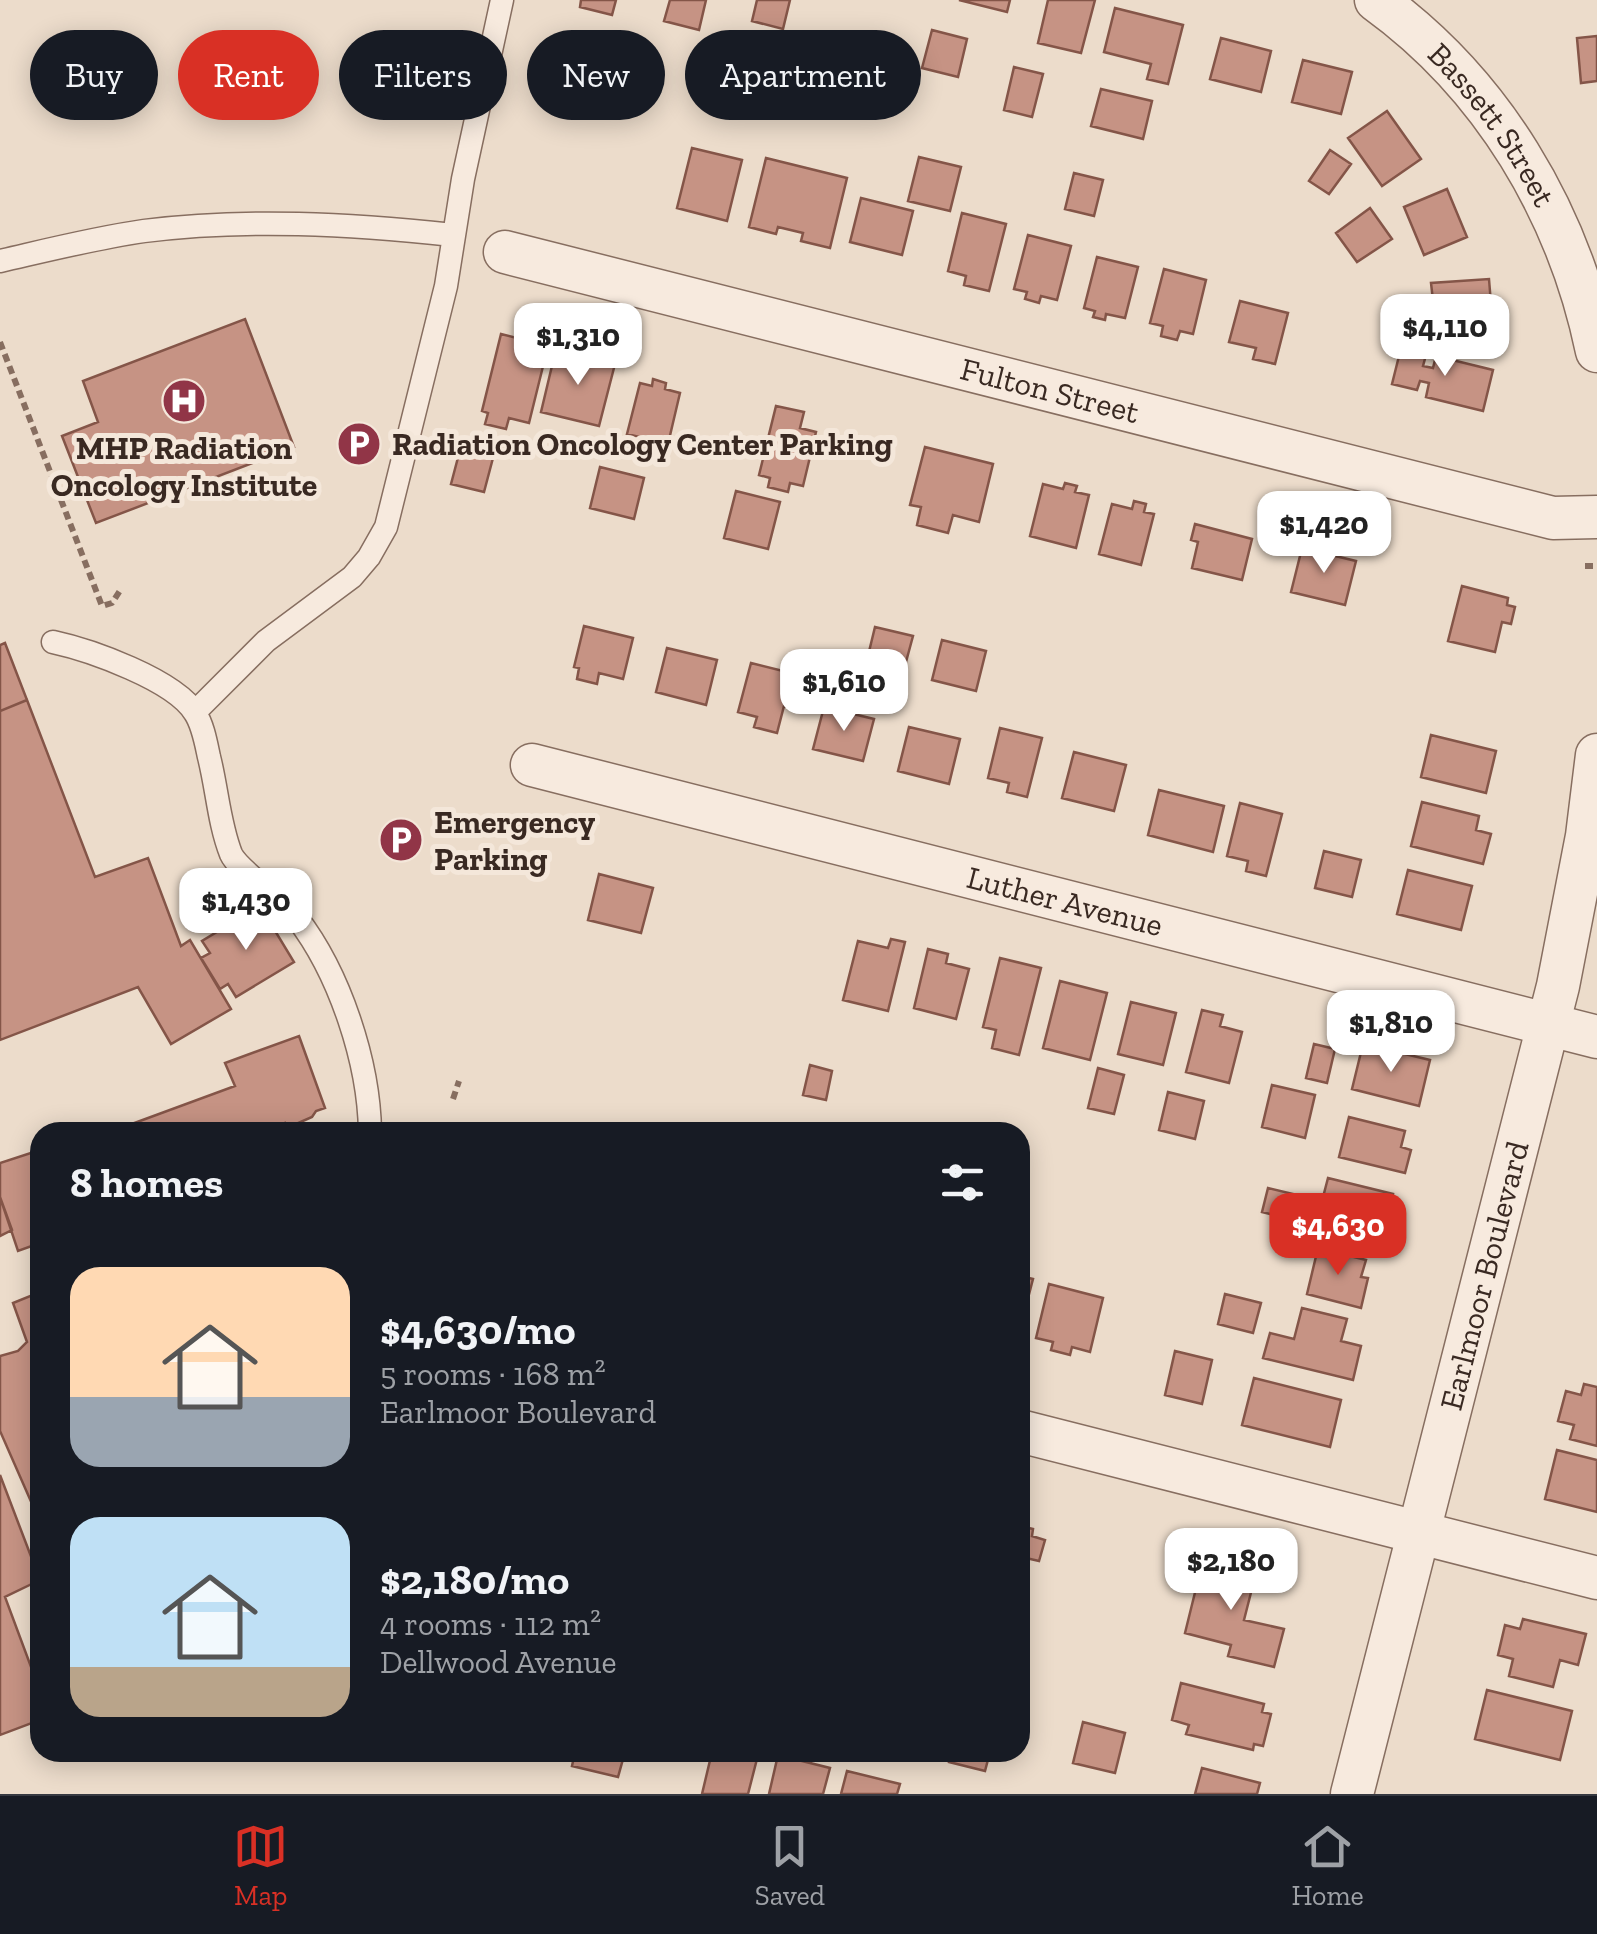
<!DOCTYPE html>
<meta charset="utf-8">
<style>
:root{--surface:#171b24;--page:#242831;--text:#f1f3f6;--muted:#9ea1a6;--line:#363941;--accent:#d93025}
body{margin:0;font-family:"Zilla Slab",serif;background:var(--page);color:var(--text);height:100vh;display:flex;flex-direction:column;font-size:38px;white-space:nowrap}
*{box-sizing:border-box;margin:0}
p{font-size:32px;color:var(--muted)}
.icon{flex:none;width:55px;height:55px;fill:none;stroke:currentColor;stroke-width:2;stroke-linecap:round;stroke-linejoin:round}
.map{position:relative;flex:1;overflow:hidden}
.panel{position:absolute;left:30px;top:1122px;width:1000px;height:640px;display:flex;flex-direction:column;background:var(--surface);border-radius:30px;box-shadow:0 5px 25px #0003}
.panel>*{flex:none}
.guide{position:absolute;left:30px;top:30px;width:1000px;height:90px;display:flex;gap:20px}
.price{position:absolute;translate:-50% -85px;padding:0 22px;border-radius:20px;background:#fff;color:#222;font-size:32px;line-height:65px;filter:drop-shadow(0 2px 5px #0008)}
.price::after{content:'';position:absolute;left:50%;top:60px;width:30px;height:22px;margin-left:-15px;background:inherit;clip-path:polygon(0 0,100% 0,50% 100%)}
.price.selected{background:var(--accent);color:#fff}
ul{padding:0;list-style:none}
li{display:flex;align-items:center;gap:30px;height:250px;padding:0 40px}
li span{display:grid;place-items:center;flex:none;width:280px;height:200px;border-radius:30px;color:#555}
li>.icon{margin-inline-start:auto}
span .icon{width:120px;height:120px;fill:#fffc;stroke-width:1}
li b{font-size:42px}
h2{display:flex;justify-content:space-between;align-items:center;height:120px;padding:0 40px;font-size:42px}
.chip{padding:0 35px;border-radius:45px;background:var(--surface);box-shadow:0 5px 25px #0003;font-size:35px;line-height:90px}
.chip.selected{background:var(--accent);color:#fff}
.tabs{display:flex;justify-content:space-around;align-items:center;height:140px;border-top:2px solid var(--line);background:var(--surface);font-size:28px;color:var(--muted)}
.tabs a{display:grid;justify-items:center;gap:5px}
.tabs .selected{color:var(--accent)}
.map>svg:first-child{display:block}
.building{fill:#c69384;stroke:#845548;stroke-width:2.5}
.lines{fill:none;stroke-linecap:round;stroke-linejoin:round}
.lane-casing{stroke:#876e60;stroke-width:25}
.street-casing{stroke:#876e60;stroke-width:45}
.path{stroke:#876e60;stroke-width:6;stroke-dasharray:8 5;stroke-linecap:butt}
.lane{stroke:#f7eade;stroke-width:22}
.street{stroke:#f7eade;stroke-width:42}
.labels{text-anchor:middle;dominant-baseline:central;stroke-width:10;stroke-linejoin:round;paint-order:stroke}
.street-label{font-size:32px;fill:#392922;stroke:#f4e7da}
.poi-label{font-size:32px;font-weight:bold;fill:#392922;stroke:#f4e7da;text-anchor:start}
</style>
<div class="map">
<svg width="1597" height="1794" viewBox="0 0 1597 1794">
<rect width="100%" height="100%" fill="#ecdccb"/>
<path class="building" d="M581,0H616L612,15L580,7Z
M670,0H706L699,30L664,21Z
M757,0H790L783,29L752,21Z
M959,0H1010L1007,12Z
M1048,0H1095L1081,53L1038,43Z
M1115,8L1183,25L1168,84L1147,79L1151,64L1104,52Z
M932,30L967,39L958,77L922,68Z
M1597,36V81L1581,83L1577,38Z
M1221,38L1271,51L1261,92L1210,79Z
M1303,60L1352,72L1341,114L1292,102Z
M1014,67L1043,74L1032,117L1004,110Z
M1101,89L1152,101L1143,139L1091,126Z
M1387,111L1421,159L1382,186L1348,138Z
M692,148L742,160L727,221L677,208Z
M1330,150L1351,164L1329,194L1309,181Z
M919,157L961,167L950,211L908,201Z
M766,158L847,178L830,248L801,241L803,233L778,227L776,234L749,227Z
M1074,173L1103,180L1094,216L1065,209Z
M1447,189L1467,237L1424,255L1404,207Z
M861,198L913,211L902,255L850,242Z
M1370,208L1392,239L1357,262L1336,233Z
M962,213L1006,224L989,291L964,285L966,276L948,271Z
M1028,235L1071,246L1057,300L1041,296L1039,303L1025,299L1027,292L1014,289Z
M1097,257L1138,267L1125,318L1106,314L1105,320L1093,317L1095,311L1084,308Z
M1164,269L1206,280L1193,334L1180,331L1177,340L1161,336L1163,326L1150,323Z
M1489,279L1491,304L1479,305L1482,331L1437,336L1431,283Z
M1240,301L1288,313L1275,364L1253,359L1256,348L1229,342Z
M245,319L294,447L96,523L62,436L98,422L83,381Z
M501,334L548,346L529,423L509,418L506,429L485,424L488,413L482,411Z
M1401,348L1426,355L1423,366L1433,368L1436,356L1493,370L1483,411L1426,397L1429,383L1420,381L1417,390L1392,384Z
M556,349L615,364L599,426L541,412Z
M653,379L666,383L665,389L680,393L668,444L627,434L640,383L652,386Z
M776,406L804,412L800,428L816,432L803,486L790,483L788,492L768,487L770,478L759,475Z
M925,447L993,464L979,522L953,515L948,533L917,525L921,507L910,505Z
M460,450L493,458L484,492L451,484Z
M600,467L644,478L634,519L590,508Z
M1065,483L1077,486L1075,492L1089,495L1076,548L1030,536L1043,484L1063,489Z
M736,491L780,502L768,549L724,538Z
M1134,501L1146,504L1144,512L1154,514L1141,565L1099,554L1112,504L1132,509Z
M1195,524L1252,539L1242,580L1192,568L1198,542L1191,540Z
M1302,548L1356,561L1345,605L1291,592Z
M1462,586L1508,598L1507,605L1515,607L1511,624L1502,622L1495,652L1448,641Z
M584,626L633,638L623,679L599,673L597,684L577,679L579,668L574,667Z
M875,627L913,636L903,673L866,664Z
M942,640L986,651L976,691L932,680Z
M5,643L27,700L0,711V645Z
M667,648L717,660L706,705L656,692Z
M751,663L811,678L803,711L784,706L777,733L754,727L757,717L738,712Z
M27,700L95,877L148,858L181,946L190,940L231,1009L171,1044L138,987L0,1040V711Z
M824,707L874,719L863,761L813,749Z
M909,727L960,739L949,784L898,771Z
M1000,728L1042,738L1027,797L1007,792L1009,783L988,778Z
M1431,735L1496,751L1486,793L1421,777Z
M1074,752L1126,765L1114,811L1062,798Z
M1159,790L1224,806L1213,852L1148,835Z
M1422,802L1479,816L1476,830L1491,834L1483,864L1411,846Z
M1240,803L1282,814L1266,876L1246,871L1248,861L1227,856Z
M1324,851L1361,860L1352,897L1315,888Z
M1408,870L1472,886L1461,930L1397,914Z
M599,874L653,888L641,933L588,920Z
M260,906L294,962L236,997L228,984L220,989L201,958L210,953L202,941Z
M891,939L905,942L888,1011L843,1000L858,941L888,948Z
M928,949L948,954L946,963L969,969L956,1019L914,1008Z
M1000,958L1041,968L1019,1055L992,1048L996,1030L983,1027Z
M1060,981L1107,993L1090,1060L1043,1048Z
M1131,1002L1176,1013L1163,1065L1118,1054Z
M1202,1010L1223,1015L1220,1026L1242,1032L1229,1083L1186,1072Z
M299,1036L325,1108L316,1111L312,1117L287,1128L285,1123L264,1132H110L235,1086L225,1063Z
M1314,1044L1335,1049L1327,1083L1306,1078Z
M1363,1044L1430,1060L1419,1106L1352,1089Z
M810,1065L832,1071L826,1100L803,1095Z
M1098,1068L1124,1075L1114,1114L1088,1108Z
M1272,1085L1315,1095L1305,1138L1262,1127Z
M1168,1092L1204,1101L1195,1139L1159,1130Z
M1349,1117L1405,1131L1401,1147L1411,1150L1405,1173L1339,1157Z
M40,1150V1243L18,1251L0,1197V1163Z
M1328,1178L1393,1194L1389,1210L1400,1213L1392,1245L1262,1212L1268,1188L1322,1201Z
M0,1197L12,1230L0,1236Z
M1318,1248L1366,1260L1361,1277L1368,1278L1361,1308L1307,1294Z
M1020,1276L1033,1279L1020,1329Z
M1049,1284L1103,1298L1090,1352L1072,1347L1070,1355L1051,1350L1053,1342L1036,1338Z
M40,1292V1522L0,1431V1356L18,1351L27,1342L13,1303Z
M1225,1294L1261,1303L1253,1333L1218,1324Z
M1302,1308L1347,1319L1341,1341L1361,1346L1353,1380L1263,1358L1270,1333L1294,1339Z
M1175,1351L1212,1360L1202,1404L1165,1395Z
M1254,1378L1341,1400L1330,1447L1242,1425Z
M1584,1384L1597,1387V1446L1570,1439L1574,1425L1558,1421L1566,1391L1581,1395Z
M1557,1450L1597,1460V1512L1545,1499Z
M0,1475L40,1580L5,1597L40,1691V1720L0,1735Z
M1020,1526L1033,1529L1032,1536L1045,1540L1039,1561L1026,1558L1020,1583Z
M1204,1556L1257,1569L1244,1620L1284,1629L1274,1667L1228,1656L1231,1645L1185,1633Z
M1523,1619L1586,1634L1578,1665L1560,1660L1553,1687L1509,1676L1513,1659L1498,1655L1505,1625L1520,1629Z
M1181,1683L1264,1704L1262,1712L1271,1714L1263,1746L1254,1744L1253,1750L1186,1734L1189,1725L1172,1720Z
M1487,1690L1572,1711L1560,1760L1475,1739Z
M1083,1722L1125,1733L1115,1773L1073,1763Z
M575,1752H625L618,1777L572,1766Z
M712,1752L758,1755L748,1794H702Z
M951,1752H990L985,1771L949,1762Z
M778,1755L830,1768L823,1794H769Z
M1202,1768L1260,1783L1257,1794H1195Z
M847,1771L900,1784L897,1794H841Z"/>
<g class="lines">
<defs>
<path id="lane" d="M0,261C48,250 95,238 144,231C247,218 350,224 453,235
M53,642C90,650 175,680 195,713C203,725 206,743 209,757C217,788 219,824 231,854C238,870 283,900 297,918C340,974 369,1062 370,1132
M195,712L266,641L352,577L369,557L386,527L446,286L463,179L502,0"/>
<g id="street">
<path id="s1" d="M1376,0C1492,84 1568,211 1597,351"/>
<path id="s2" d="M505,252L1553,518L1597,517"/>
<path id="s3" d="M532,765L1597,1037"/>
<path d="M1020,1431L1597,1578"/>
<path id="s4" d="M1352,1794L1558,986L1587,836L1597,755"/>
</g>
</defs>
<use href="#lane" class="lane-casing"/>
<use href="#street" class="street-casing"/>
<path class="path" d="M0,342L102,606L112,603L121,589
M1585,566H1597
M453,1099L459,1081"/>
<use href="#lane" class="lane"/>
<use href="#street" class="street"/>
</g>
<defs>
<symbol id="hospital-disc" viewBox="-11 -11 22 22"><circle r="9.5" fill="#913547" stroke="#f4e7da"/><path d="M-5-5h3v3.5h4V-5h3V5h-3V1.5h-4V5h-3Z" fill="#fff"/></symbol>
<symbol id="parking-disc" viewBox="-11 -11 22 22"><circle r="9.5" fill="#913547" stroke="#f4e7da"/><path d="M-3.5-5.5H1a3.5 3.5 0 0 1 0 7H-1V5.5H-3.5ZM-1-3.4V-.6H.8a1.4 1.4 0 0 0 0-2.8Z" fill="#fff"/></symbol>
</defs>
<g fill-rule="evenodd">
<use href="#hospital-disc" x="159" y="376" width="50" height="50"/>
<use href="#parking-disc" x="334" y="419" width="50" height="50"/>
<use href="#parking-disc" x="376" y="815" width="50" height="50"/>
</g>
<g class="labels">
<g class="street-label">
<text stroke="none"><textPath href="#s1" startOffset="172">Bassett Street</textPath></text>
<text stroke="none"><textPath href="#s2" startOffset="562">Fulton Street</textPath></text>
<text stroke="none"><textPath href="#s3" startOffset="550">Luther Avenue</textPath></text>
<text stroke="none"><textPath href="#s4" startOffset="535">Earlmoor Boulevard</textPath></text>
</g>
<g class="poi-label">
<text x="392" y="444">Radiation Oncology Center Parking</text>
<text x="184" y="448" text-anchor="middle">MHP Radiation<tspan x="184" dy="37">Oncology Institute</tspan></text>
<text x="434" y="822">Emergency<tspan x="434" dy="37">Parking</tspan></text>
</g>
</g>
</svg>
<b class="price" style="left:1445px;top:379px">$4,110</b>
<b class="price" style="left:578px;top:388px">$1,310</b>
<b class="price" style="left:1324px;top:576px">$1,420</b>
<b class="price" style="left:844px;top:734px">$1,610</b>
<b class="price" style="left:246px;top:953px">$1,430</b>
<b class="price" style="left:1391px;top:1075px">$1,810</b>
<b class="price selected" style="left:1338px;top:1278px">$4,630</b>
<b class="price" style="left:1231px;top:1613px">$2,180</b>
<div class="guide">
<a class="chip">Buy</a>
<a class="chip selected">Rent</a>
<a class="chip">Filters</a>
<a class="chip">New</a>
<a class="chip">Apartment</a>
</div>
<section class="panel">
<h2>8 homes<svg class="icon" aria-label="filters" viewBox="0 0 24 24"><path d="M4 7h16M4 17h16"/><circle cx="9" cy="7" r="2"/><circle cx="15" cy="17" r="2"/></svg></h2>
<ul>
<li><span style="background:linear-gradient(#ffd9b3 65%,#9aa5b1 0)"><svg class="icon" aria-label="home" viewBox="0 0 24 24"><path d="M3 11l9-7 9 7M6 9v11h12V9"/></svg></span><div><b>$4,630/mo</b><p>5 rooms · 168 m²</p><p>Earlmoor Boulevard</p></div></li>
<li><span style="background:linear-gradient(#bfe0f5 75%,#b9a48a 0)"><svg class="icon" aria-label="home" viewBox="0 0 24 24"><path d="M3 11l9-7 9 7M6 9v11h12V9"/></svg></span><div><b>$2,180/mo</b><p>4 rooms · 112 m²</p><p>Dellwood Avenue</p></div></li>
</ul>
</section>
</div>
<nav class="tabs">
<a class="selected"><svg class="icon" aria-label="map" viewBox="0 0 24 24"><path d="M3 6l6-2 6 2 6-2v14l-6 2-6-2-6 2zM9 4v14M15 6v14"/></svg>Map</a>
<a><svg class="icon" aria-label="saved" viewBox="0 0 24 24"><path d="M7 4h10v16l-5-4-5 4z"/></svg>Saved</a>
<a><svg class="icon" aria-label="home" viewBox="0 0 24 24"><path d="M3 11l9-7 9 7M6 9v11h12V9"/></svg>Home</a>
</nav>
